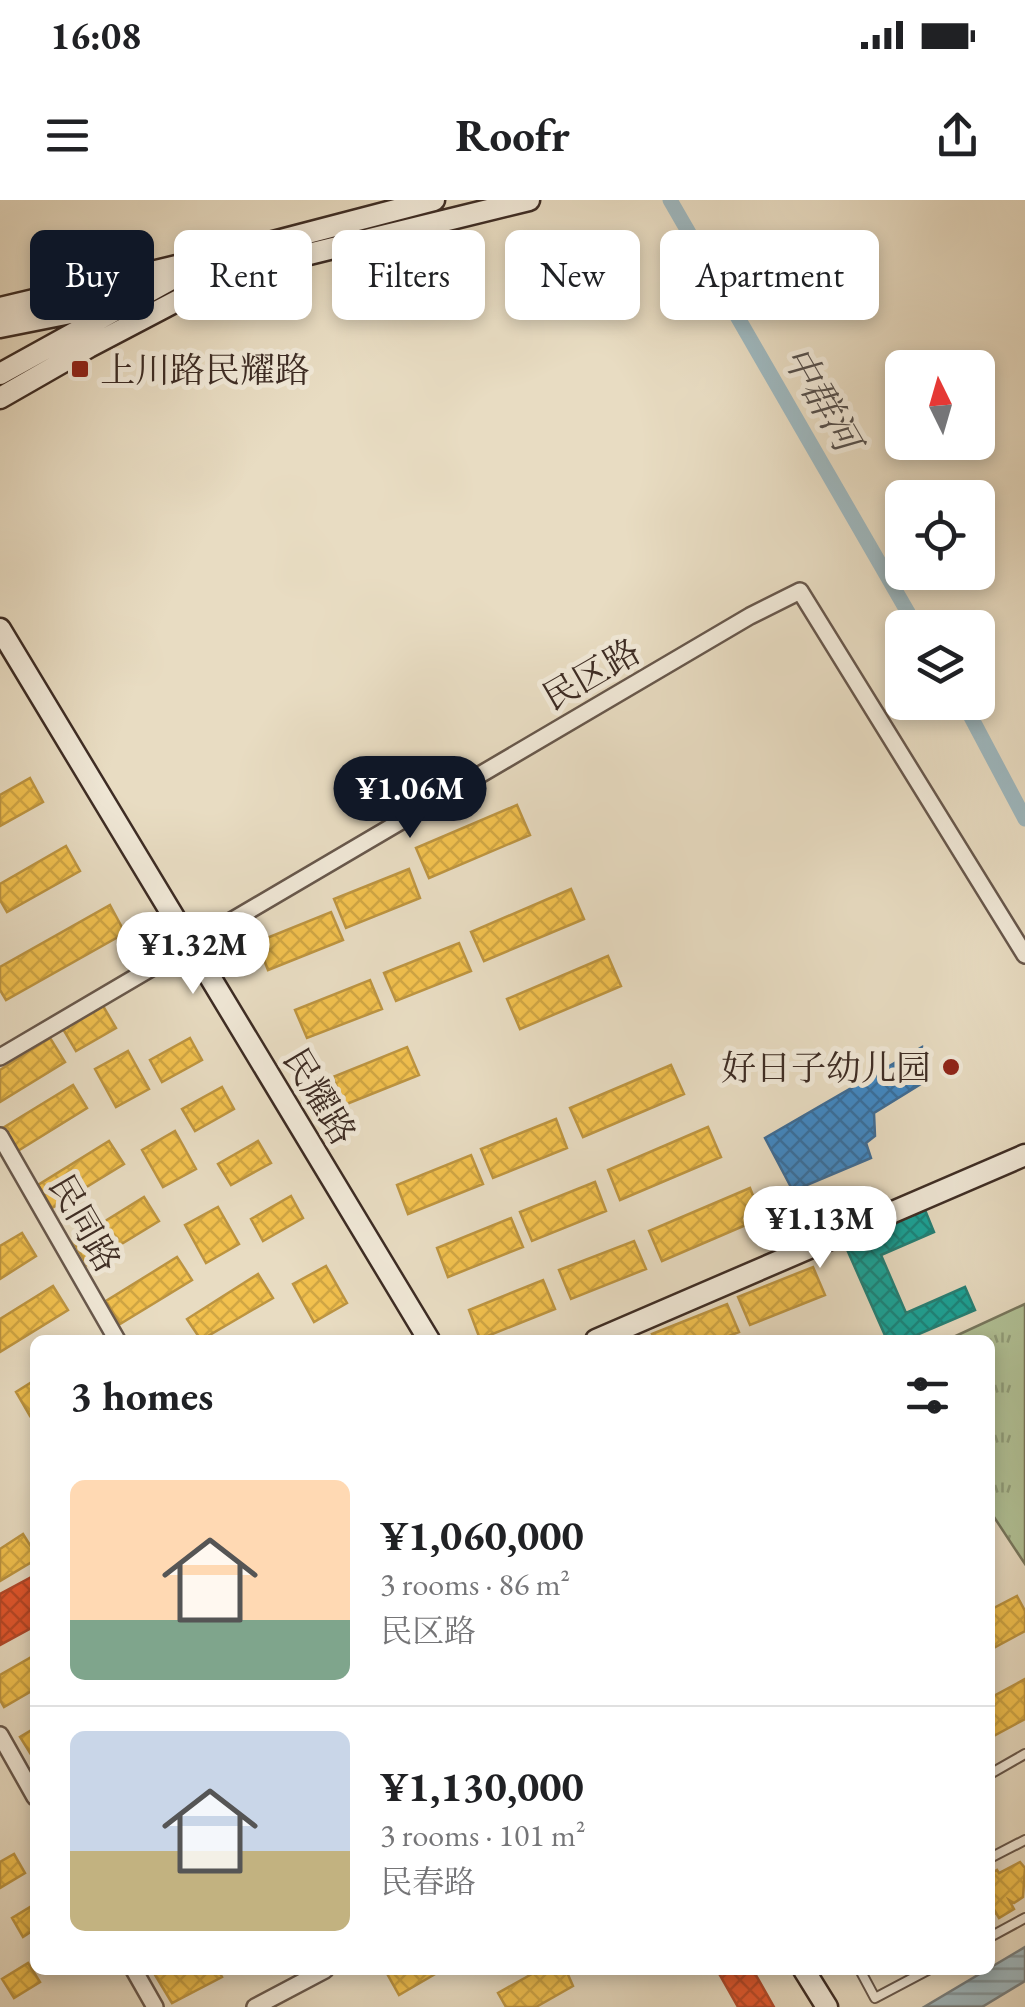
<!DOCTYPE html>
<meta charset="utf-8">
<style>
:root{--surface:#fff;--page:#f2f2f2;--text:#202124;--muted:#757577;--line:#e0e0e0;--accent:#111827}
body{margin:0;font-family:"EB Garamond","Noto Serif SC",serif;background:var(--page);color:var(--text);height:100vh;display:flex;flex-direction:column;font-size:38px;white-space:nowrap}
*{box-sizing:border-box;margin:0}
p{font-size:32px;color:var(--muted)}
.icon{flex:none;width:55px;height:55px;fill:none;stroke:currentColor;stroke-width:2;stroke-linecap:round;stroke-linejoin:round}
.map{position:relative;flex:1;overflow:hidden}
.details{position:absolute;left:30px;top:1135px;width:965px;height:640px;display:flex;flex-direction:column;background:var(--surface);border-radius:15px;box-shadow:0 5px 15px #0003}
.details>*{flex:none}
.guide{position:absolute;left:30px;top:30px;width:965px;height:90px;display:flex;gap:20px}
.needle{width:65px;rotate:355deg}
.tools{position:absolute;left:885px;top:150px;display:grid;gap:20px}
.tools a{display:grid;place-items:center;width:110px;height:110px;border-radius:15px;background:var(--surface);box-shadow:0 5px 15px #0003;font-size:50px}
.price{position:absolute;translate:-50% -85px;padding:0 22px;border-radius:35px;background:#fff;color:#222;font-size:32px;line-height:65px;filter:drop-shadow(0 2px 5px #0008)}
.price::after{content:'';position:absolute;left:50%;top:60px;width:30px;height:22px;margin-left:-15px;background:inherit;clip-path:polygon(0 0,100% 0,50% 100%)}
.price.selected{background:var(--accent);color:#fff}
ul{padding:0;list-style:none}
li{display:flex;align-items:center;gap:30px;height:250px;padding:0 40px}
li+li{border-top:2px solid var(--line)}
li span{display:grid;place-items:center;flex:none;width:280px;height:200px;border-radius:15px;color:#555}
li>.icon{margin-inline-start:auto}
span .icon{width:120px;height:120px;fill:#fffc;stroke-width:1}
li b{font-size:42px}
h2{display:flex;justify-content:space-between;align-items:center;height:120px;padding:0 40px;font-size:42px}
.tag{padding:0 35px;border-radius:15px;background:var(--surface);box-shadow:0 5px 15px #0003;font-size:35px;line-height:90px}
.tag.selected{background:var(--accent);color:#fff}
.status{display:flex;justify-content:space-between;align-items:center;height:70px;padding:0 50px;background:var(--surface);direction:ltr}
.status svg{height:28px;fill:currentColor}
header{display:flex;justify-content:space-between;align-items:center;height:130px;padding:0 40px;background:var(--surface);font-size:45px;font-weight:700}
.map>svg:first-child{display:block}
.grass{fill:url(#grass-tufts);stroke:#77775e;stroke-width:2.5}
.water{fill:url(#water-rules);stroke:#778081;stroke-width:2.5}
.homes{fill:url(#homes-cross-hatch);stroke:#bc9441;stroke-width:2.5}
.shops{fill:url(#shops-cross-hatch);stroke:#b24a2b;stroke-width:2.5}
.schools{fill:url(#schools-cross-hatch);stroke:#3e6c95;stroke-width:2.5}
.public{fill:url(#public-cross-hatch);stroke:#227f75;stroke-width:2.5}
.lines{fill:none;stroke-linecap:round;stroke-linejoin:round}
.canal{stroke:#9eb8bf;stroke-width:15}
.lane-casing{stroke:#68584c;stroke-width:12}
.street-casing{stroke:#68584c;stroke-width:20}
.secondary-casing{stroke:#3d2c24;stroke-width:25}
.lane{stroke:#f0e8d7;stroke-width:8}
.street{stroke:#f0e8d7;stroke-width:15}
.secondary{stroke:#f0e8d7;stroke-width:20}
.poi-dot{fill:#8f2418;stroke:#f0e8d7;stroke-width:4}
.labels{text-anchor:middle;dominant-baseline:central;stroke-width:10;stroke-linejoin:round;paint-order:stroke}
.poi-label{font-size:35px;fill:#3d2c24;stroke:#f0e8d7;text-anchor:start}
.street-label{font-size:35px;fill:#3d2c24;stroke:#f0e8d7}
.water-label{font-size:38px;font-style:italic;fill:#554f4b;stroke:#f0e8d7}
</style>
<div class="status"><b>16:08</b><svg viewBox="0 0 49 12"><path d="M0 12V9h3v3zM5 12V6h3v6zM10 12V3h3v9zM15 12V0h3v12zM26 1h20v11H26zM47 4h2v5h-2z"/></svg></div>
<header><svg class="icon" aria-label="menu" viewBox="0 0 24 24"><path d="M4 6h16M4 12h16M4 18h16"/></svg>Roofr<svg class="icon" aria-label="share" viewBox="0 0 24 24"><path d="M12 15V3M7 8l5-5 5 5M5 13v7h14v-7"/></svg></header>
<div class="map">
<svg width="1025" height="1807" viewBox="0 0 1025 1807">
<defs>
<pattern id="grass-tufts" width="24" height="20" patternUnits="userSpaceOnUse" patternTransform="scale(2.5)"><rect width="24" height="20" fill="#b1c297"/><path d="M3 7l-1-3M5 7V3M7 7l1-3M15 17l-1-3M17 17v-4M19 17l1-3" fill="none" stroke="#919e7b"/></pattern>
<pattern id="water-rules" width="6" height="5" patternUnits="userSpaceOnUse" patternTransform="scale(2.5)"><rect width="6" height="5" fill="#9eb8bf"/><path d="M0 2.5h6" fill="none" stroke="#82969b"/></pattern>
<pattern id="homes-cross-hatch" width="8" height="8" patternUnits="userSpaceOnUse" patternTransform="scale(2.5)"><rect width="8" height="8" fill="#f2c14e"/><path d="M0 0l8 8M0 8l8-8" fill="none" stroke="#d0a644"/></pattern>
<pattern id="shops-cross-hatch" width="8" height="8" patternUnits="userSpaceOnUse" patternTransform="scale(2.5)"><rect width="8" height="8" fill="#e4572e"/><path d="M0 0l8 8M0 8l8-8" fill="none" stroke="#ba4827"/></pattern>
<pattern id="schools-cross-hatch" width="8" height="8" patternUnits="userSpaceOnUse" patternTransform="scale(2.5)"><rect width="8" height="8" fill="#3f88c5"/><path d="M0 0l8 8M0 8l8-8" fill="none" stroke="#366fa0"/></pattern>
<pattern id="public-cross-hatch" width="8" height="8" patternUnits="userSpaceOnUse" patternTransform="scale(2.5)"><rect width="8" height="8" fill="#17a398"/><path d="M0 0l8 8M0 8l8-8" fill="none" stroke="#16857c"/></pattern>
</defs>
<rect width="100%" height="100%" fill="#e8dcc2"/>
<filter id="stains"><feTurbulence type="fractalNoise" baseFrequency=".002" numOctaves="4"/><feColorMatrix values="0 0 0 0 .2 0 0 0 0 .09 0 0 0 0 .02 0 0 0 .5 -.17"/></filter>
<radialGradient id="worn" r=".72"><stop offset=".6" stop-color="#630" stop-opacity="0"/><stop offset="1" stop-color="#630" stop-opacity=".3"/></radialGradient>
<path class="grass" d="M1025,1104V1364L990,1311V1140H947Z"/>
<path class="water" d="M1025,1747V1781L982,1807H924Z"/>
<path class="homes" d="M30,578L43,602L0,626V595Z
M517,605L530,635L429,678L416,648Z
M66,646L80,671L7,712L0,700V684Z
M409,669L420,698L346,728L334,699Z
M571,689L584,719L484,761L471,732Z
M110,705L125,733L6,800L0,790V767Z
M331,712L343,740L268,770L257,742Z
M459,743L471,771L396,801L384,773Z
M608,756L621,786L520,829L507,799Z
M370,780L382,809L307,838L295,810Z
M103,806L116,828L76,851L63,829Z
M50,838L65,862L0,902V870Z
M190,838L202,860L162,882L150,860Z
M407,847L419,875L344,905L333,877Z
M128,851L149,889L116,907L95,869Z
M671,865L684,894L583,937L570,908Z
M73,885L87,908L16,952L1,929Z
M222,887L234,909L195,931L182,909Z
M556,919L567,948L493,978L481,949Z
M708,927L721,957L620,1000L608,970Z
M175,931L196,969L163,987L142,950Z
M109,941L124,964L52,1008L38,985Z
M258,941L271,963L231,985L218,964Z
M471,955L483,984L408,1014L397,985Z
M595,982L606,1011L532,1041L520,1012Z
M750,988L762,1018L662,1061L649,1031Z
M291,996L303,1018L263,1041L251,1019Z
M144,997L159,1021L87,1065L73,1041Z
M218,1007L239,1044L206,1063L185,1025Z
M511,1018L523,1047L448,1077L437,1048Z
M22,1033L36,1056L0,1079V1046Z
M634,1041L646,1069L571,1099L559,1070Z
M177,1057L192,1080L120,1124L106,1101Z
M326,1066L347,1103L314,1122L293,1084Z
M813,1067L825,1095L750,1125L738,1097Z
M258,1074L273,1098L201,1140L187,1119Z
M543,1080L555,1109L480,1139L469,1110Z
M53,1086L68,1110L0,1152V1119Z
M727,1104L739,1132L719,1140H655L652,1134Z
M35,1180V1213L30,1216L16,1192Z
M23,1334L35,1353V1360L0,1381V1349Z
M1017,1396L1025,1411V1431L990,1450V1410Z
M35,1455V1489L4,1507L0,1500V1475Z
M1025,1479V1519L990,1538V1498Z
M35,1528V1561L20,1537Z
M14,1654L25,1673L0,1688V1662Z
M1020,1662L1025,1668L1023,1697L1014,1703L1009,1700L1014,1709L999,1718L993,1708L994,1714L990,1716V1674L997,1670L999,1673Z
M35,1704V1729L23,1737L12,1718Z
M28,1763L40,1782L14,1798L2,1779Z
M163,1770H218L222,1777L172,1803L155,1775Z
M385,1770H442L399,1795Z
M539,1770H566L573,1786L536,1807H506L498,1793Z"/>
<path class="shops" d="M35,1375V1426L0,1445V1394Z
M717,1770H753L774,1807H738Z"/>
<path class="schools" d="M922,847L924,882L874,913L875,936L866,943L871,958L793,991L765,938Z"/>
<path class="public" d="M925,1010L934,1032L881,1055L906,1113L965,1087L975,1110L905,1140H887L845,1045Z"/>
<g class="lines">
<path class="canal" d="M670,0L917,428
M963,502L1025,619"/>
<defs>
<path id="lane" d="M990,1574L1025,1554
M990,1658L1025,1640
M990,1737L1025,1718
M860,1770L875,1798L928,1770"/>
<path id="street" d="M0,857L750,416L800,391L1025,755
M0,936L117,1140
M0,1535L35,1597
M134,1770L155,1807
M255,1807L325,1770"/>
<path id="secondary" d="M0,108L181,65
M0,127L116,104
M0,174L208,59L434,0
M0,198L89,147L211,83L309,54L529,0
M0,429L429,1140
M596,1140L1025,955
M804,1770L827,1807"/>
</defs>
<use href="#lane" class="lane-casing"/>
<use href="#street" class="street-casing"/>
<use href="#secondary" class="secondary-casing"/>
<use href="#lane" class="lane"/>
<use href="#street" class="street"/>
<use href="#secondary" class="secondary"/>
</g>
<g class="poi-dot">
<rect x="70" y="159" width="20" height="20" rx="5"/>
<circle cx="951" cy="867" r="10"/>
</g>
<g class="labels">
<g class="poi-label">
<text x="100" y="169">上川路民耀路</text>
<text x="931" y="867" text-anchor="end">好日子幼儿园</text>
</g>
<g class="street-label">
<text transform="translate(591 474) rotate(-30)">民区路</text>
<text transform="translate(320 896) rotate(59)">民耀路</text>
<text transform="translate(85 1023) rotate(60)">民同路</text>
</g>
<g class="water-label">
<text transform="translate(822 198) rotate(60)">中群河</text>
</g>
</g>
<rect width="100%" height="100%" filter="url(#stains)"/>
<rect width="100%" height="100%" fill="url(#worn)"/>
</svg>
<div class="tools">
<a><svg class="needle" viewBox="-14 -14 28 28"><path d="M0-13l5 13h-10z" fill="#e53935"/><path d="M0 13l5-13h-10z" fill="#757577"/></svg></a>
<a><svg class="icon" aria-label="locate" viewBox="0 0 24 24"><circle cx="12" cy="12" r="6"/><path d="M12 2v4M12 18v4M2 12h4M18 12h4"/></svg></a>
<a><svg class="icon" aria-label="layers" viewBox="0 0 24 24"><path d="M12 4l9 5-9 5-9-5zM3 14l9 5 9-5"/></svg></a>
</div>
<b class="price selected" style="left:410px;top:641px">¥1.06M</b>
<b class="price" style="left:193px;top:797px">¥1.32M</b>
<b class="price" style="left:820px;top:1071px">¥1.13M</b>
<div class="guide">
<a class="tag selected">Buy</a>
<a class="tag">Rent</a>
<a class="tag">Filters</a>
<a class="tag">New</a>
<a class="tag">Apartment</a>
</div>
<section class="details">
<h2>3 homes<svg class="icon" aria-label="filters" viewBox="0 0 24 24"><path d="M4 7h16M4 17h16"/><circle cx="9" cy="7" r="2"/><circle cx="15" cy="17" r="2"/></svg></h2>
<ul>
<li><span style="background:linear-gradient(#ffd9b3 70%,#7fa58c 0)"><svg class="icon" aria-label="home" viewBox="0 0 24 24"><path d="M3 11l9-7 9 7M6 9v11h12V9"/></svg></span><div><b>¥1,060,000</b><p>3 rooms · 86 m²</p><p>民区路</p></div></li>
<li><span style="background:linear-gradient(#c9d6e8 60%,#c2b280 0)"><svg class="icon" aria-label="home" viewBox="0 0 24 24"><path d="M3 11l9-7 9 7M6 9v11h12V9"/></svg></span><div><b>¥1,130,000</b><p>3 rooms · 101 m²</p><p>民春路</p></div></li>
</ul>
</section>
</div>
